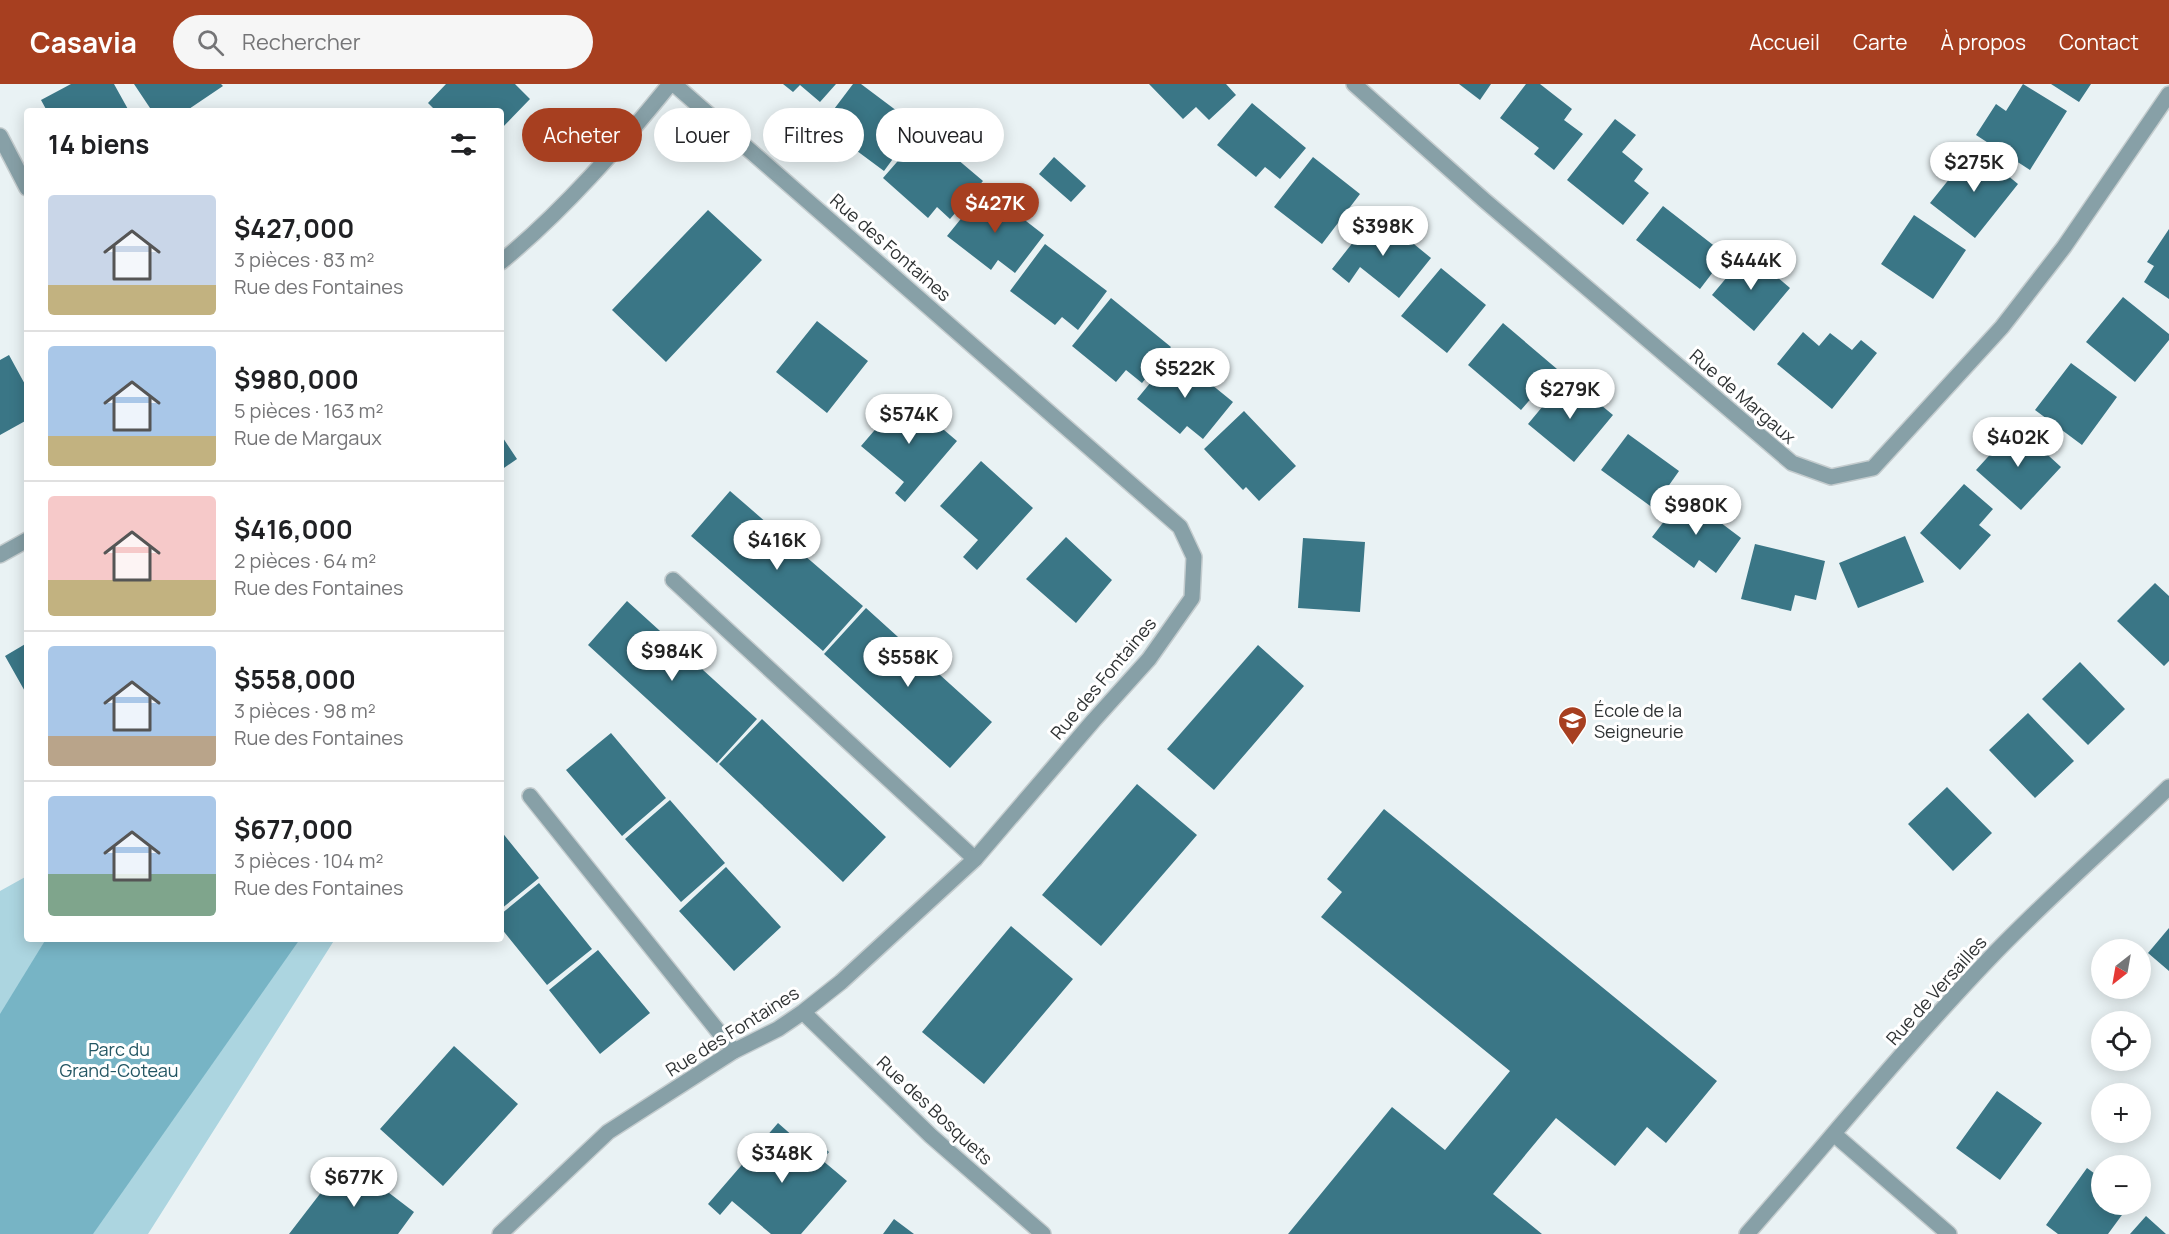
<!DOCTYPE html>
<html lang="fr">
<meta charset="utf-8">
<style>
:root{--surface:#fff;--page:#f6f6f6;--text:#202124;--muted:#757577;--line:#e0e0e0;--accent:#a73f20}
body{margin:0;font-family:Manrope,sans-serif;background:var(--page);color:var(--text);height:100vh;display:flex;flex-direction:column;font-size:22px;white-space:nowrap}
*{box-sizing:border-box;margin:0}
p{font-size:20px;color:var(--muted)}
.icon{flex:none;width:33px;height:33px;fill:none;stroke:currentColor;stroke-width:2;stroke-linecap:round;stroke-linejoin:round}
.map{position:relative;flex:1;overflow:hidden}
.side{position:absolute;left:24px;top:24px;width:480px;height:834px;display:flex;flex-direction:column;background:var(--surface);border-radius:6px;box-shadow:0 3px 15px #0003}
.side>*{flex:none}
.hud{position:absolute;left:522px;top:24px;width:570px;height:54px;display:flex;gap:12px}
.needle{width:39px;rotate:211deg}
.buttons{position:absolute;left:2091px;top:855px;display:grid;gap:12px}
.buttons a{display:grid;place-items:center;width:60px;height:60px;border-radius:50%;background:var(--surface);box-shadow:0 3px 15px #0003;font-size:30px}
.price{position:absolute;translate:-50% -51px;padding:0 14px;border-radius:21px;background:#fff;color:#222;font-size:20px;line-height:39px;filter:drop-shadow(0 2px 3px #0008)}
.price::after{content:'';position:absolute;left:50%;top:36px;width:18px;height:14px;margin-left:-9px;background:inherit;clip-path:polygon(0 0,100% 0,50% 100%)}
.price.current{background:var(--accent);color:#fff}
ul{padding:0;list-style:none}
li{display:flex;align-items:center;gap:18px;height:150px;padding:0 24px}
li+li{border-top:2px solid var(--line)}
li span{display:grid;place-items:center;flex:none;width:168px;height:120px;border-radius:6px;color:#555}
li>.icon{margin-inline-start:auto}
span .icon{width:72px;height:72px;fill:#fffc;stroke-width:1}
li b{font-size:26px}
h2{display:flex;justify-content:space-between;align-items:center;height:72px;padding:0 24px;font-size:26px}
.chip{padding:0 21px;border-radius:27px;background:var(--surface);box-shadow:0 3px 15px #0003;font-size:21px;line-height:54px}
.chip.current{background:var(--accent);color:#fff}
header{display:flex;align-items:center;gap:36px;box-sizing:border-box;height:84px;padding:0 30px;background:var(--accent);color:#fff}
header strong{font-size:28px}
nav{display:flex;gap:33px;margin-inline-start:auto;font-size:21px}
.search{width:420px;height:54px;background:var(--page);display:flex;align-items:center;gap:15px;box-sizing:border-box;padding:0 21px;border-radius:33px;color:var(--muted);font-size:22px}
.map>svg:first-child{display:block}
.green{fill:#acd5e0}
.water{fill:#77b4c5}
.building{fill:#3a7686}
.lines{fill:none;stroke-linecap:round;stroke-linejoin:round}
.lane-casing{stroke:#c4ccce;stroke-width:18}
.street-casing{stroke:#c4ccce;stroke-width:18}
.lane{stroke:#87a0a7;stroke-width:15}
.street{stroke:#87a0a7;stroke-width:15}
.labels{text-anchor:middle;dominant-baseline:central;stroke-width:6;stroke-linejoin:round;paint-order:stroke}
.street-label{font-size:18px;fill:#2f3334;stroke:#fff}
.poi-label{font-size:18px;fill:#2f3334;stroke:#fff;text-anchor:start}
.park-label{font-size:18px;fill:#235663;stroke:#fff}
</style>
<header>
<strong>Casavia</strong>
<div class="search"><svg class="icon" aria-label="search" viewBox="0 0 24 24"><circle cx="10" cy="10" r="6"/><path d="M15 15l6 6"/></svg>Rechercher</div>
<nav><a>Accueil</a><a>Carte</a><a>À propos</a><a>Contact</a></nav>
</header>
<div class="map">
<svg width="2169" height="1150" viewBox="0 0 2169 1150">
<rect width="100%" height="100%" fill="#e9f2f4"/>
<path class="green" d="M27,792V855H335L148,1150H0V807Z"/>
<path class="water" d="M46,855H300L93,1150H0V930Z"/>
<path class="building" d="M71,0H114L129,27H47L41,16Z
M134,0H221L223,2L186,27H152Z
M446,0H515L530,15L501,45V27H436L428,19Z
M783,0H836L820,18L800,1L793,8Z
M853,0H861L917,42L884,87L822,41Z
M1149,0H1226L1236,11L1209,36L1196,23L1183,35Z
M1459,0H1491L1480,16Z
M1526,0H1540L1572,25L1564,36L1583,50L1554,86L1534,70L1539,64L1500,34Z
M2023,0L2067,27L2030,86L1976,51L1996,20L2006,27Z
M2051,0H2091L2079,18Z
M1252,19L1306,64L1280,95L1265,83L1256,93L1217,61Z
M1615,35L1636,51L1622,68L1643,85L1634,97L1649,109L1623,141L1567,96Z
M924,47L983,97L950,135L937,123L928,134L883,94Z
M1974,64L2018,100L1975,154L1930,119Z
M1054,73L1086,102L1071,118L1039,90Z
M1313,73L1360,110L1322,160L1274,123Z
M985,105L1044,151L1015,189L998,176L991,186L947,152Z
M1663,122L1726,171L1700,205L1636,156Z
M708,126L762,176L666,278L612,226Z
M1376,129L1431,174L1399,214L1360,183L1349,199L1332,185Z
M1914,131L1966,166L1933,215L1881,180Z
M2169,145V215L2144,198L2154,182L2147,178Z
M1045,160L1107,207L1078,246L1062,233L1055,241L1010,207Z
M1748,168L1790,204L1754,247L1712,211Z
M1441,184L1486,221L1447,269L1401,232Z
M2123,213L2169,250V256L2135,298L2086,258Z
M1111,214L1171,263L1142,299L1126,286L1116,298L1072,262Z
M817,237L868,277L827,329L776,288Z
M1503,239L1557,285L1521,326L1468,281Z
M1803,248L1819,262L1830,249L1852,266L1861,256L1877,269L1832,325L1777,280Z
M1174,270L1233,318L1203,355L1187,342L1180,350L1137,315Z
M9,271L27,304V336L0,351V276Z
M2071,279L2117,313L2082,361L2035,326Z
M1567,293L1613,331L1574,378L1528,340Z
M904,312L957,357L905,418L895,409L904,398L861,362Z
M1244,327L1296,382L1259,417L1246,403L1243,406L1204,365Z
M2016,342L2061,383L2021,426L1976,386Z
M1628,350L1679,387L1653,424L1601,386Z
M501,351L517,375L501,386Z
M981,377L1033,424L977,486L963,473L978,456L940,422Z
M1964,400L1993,425L1979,441L1991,451L1960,486L1920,449Z
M730,407L863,522L823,567L691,452Z
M1684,411L1741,454L1716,489L1699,476L1694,484L1652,453Z
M1905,452L1924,498L1858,524L1839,479Z
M1066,453L1112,496L1076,539L1026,495Z
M1303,454L1365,458L1360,528L1298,524Z
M1755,460L1825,477L1816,516L1795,511L1791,527L1741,515Z
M2155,499L2169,512V577L2164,582L2117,537Z
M627,517L757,635L717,679L588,561Z
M866,524L992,638L950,684L824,570Z
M27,559V611L5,572Z
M1258,561L1304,602L1214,706L1167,665Z
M2080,578L2125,625L2088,661L2042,615Z
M2028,629L2074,677L2035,714L1989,666Z
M762,635L886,753L843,798L719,680Z
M611,649L666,714L622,752L566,686Z
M1137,700L1197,751L1101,862L1042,811Z
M1947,703L1992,749L1953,787L1908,740Z
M670,716L725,779L681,818L625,755Z
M1384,725L1717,997L1666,1059L1647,1043L1615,1082L1556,1034L1493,1110L1542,1150H1288L1392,1023L1445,1066L1510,987L1321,833L1342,808L1327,795Z
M501,747L539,794L501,825Z
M726,783L781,843L734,887L679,827Z
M539,799L592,865L547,901L501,844V830Z
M1011,842L1073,895L984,1000L922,948Z
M2169,844V887L2148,869Z
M598,866L650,929L600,970L549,906Z
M454,962L518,1020L443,1102L380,1045Z
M1997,1007L2042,1039L2000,1096L1956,1064Z
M778,1039L803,1061L811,1053L829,1068L822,1076L847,1097L801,1150H771L732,1117L720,1131L708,1120Z
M346,1076L414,1128L398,1150H289Z
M2087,1084L2102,1095V1120H2130L2108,1150H2058L2046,1141Z
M2146,1132L2166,1150H2130Z
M894,1135L914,1150H883Z"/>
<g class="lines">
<defs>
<path id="lane" d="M673,496L975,775
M530,712L734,967"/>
<path id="street" d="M1354,0L1484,116L1792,379L1831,393L1873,384L2002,243L2064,163L2169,10
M0,52L27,104
M501,178C564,126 619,63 670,0
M0,471L27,456
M803,928L931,1052L1043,1150
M1835,1051L1949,1150
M500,1150L608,1048L734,967L778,945L803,928L841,898L975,775L1094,636L1149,575L1192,514L1194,473L1180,443L674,0
M1747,1150C1827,1059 1904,964 1988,876C2045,816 2109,761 2169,703"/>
</defs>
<use href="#lane" class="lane-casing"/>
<use href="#street" class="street-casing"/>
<use href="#lane" class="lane"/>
<use href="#street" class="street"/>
</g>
<defs>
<symbol id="school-pin" viewBox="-11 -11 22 30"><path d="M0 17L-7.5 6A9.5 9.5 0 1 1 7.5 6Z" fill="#a73f20" stroke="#fff"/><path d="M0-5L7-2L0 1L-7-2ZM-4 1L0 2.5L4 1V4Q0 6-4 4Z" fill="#fff"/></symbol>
</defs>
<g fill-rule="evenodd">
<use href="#school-pin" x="1556" y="620" width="33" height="45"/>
</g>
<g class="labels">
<g class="street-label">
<text transform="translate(891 163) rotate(41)">Rue des Fontaines</text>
<text transform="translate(1743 312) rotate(41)">Rue de Margaux</text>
<text transform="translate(1103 594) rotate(-50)">Rue des Fontaines</text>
<text transform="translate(1936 906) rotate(-48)">Rue de Versailles</text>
<text transform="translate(732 947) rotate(-32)">Rue des Fontaines</text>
<text transform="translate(935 1026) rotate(43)">Rue des Bosquets</text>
</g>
<g class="poi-label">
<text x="1594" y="626">École de la<tspan x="1594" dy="21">Seigneurie</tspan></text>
</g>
<g class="park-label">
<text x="119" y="965">Parc du<tspan x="119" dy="21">Grand-Coteau</tspan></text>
</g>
</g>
</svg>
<div class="buttons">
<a><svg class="needle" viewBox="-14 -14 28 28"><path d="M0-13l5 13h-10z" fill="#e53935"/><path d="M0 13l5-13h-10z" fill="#757577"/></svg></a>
<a><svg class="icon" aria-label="locate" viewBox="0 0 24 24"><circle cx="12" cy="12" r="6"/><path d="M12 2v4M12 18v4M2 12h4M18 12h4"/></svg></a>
<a>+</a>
<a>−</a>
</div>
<b class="price" style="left:1974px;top:109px">$275K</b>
<b class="price current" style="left:995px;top:150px">$427K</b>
<b class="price" style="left:1383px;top:173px">$398K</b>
<b class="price" style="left:1751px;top:207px">$444K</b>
<b class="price" style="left:1185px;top:315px">$522K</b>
<b class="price" style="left:1570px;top:336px">$279K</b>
<b class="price" style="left:909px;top:361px">$574K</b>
<b class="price" style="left:2018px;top:384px">$402K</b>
<b class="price" style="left:1696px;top:452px">$980K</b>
<b class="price" style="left:777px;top:487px">$416K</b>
<b class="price" style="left:672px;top:598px">$984K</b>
<b class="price" style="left:908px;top:604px">$558K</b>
<b class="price" style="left:782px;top:1100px">$348K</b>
<b class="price" style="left:354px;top:1124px">$677K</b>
<div class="hud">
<a class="chip current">Acheter</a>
<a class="chip">Louer</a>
<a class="chip">Filtres</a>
<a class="chip">Nouveau</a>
</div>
<section class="side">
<h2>14 biens<svg class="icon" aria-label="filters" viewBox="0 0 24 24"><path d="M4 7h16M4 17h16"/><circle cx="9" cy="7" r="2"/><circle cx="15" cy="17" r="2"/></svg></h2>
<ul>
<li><span style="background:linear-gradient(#c9d6e8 75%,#c2b280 0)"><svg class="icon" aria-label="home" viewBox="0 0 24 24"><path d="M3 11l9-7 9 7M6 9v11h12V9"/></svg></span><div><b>$427,000</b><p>3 pièces · 83 m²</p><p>Rue des Fontaines</p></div></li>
<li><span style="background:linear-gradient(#a9c7e8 75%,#c2b280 0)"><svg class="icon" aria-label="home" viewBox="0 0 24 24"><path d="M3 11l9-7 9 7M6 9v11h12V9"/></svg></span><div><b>$980,000</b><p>5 pièces · 163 m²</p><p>Rue de Margaux</p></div></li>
<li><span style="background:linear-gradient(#f6c9c9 70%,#c2b280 0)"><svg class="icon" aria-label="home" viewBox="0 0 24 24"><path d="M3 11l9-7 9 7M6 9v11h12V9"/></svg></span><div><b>$416,000</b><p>2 pièces · 64 m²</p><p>Rue des Fontaines</p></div></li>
<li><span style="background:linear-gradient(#a9c7e8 75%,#b9a48a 0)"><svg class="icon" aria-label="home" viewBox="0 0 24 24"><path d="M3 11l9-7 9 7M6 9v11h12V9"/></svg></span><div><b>$558,000</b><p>3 pièces · 98 m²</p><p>Rue des Fontaines</p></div></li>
<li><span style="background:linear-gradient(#a9c7e8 65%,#7fa58c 0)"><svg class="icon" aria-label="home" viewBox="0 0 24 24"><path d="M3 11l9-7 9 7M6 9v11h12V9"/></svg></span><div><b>$677,000</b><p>3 pièces · 104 m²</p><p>Rue des Fontaines</p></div></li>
</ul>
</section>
</div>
